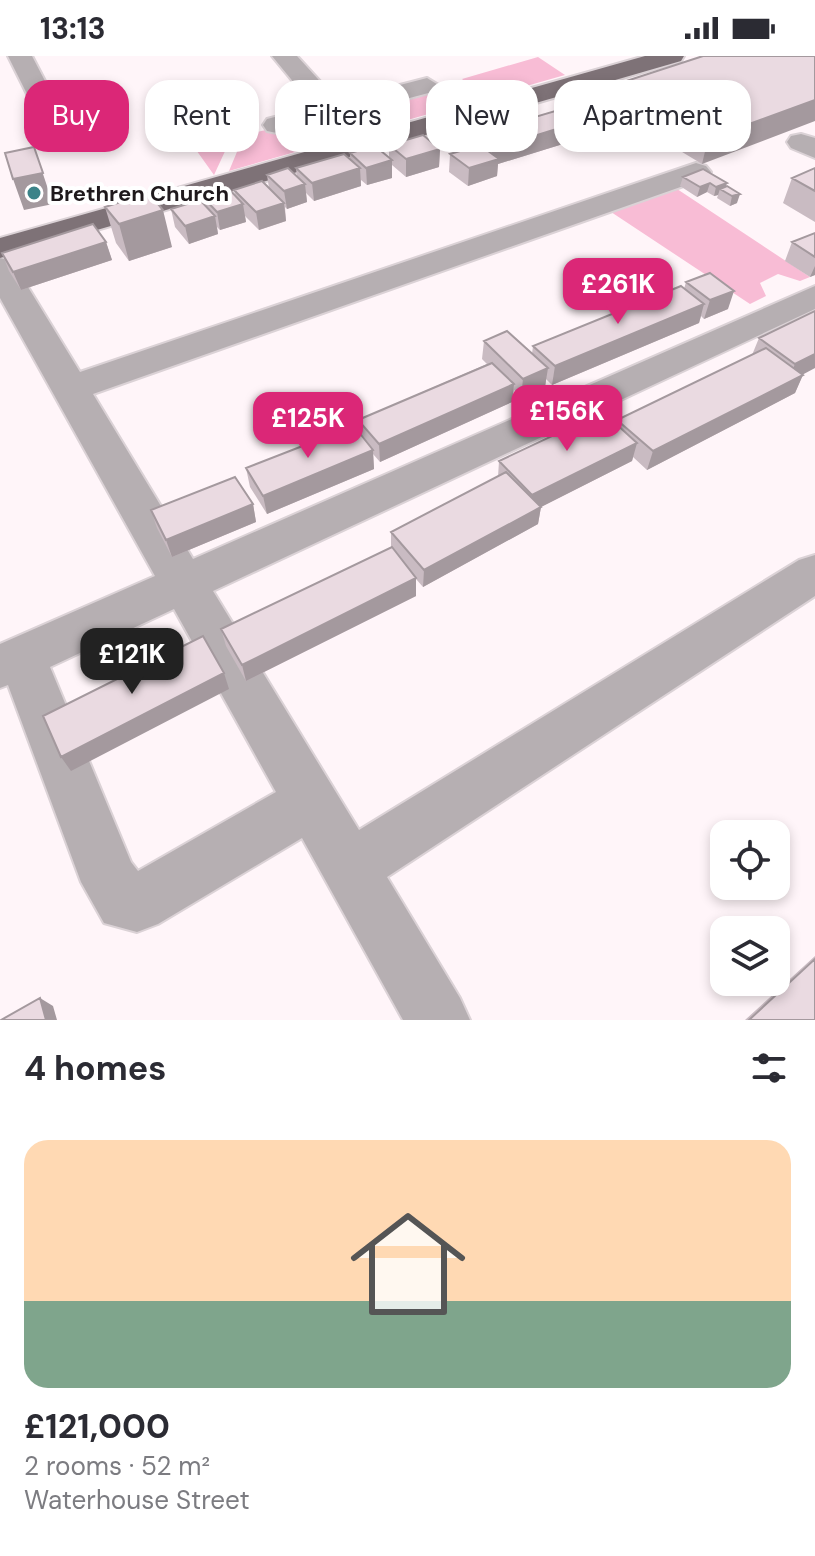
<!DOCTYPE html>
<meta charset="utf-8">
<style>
:root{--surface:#fff;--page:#f7f7f7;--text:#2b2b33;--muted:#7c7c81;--line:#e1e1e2;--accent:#db2777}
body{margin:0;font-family:"DM Sans",sans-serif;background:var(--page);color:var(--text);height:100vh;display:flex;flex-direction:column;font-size:30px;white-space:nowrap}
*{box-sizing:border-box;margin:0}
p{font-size:26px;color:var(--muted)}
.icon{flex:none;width:44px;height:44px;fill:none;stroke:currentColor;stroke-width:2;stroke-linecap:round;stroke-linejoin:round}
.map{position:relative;height:964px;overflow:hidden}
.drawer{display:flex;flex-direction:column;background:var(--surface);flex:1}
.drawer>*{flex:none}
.banner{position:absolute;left:24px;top:24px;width:768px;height:72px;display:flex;gap:16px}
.tools{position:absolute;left:710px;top:764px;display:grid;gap:16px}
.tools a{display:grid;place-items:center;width:80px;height:80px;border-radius:16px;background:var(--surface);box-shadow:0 4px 12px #0003;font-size:40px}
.price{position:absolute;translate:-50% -68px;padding:0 18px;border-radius:16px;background:var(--accent);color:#fff;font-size:26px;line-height:52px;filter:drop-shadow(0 2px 4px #0008)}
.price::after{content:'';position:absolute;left:50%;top:48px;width:24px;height:18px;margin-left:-12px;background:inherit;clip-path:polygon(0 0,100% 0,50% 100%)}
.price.on{background:#222;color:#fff}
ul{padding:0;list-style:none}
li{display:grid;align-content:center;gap:16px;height:424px;padding:0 24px}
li+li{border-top:2px solid var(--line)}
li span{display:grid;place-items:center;height:248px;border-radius:24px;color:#555}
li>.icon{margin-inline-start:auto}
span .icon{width:144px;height:144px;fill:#fffc;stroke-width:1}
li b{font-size:34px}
h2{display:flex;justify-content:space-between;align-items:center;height:96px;padding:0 24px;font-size:34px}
.chip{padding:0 28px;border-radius:24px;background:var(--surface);box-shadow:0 4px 12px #0003;font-size:28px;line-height:72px}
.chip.on{background:var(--accent);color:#fff}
.status{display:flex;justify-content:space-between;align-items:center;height:56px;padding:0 40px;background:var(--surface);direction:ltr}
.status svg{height:22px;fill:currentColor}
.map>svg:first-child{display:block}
.green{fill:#f8bcd5}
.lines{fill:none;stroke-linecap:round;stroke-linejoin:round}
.minor-casing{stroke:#dbd2d6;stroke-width:4}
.major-casing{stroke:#dbd2d6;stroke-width:4}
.minor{fill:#b6afb2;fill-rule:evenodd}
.major{fill:#7e7277;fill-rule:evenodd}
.wall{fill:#c9bbc2}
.shaded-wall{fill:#a4999e}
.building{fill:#eadae1;stroke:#a4999e;stroke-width:2}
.poi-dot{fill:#3b8388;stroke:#fff;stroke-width:3}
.labels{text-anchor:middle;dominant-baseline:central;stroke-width:8;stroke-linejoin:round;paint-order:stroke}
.far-poi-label{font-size:22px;font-weight:bold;fill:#1f191c;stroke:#fff;text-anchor:start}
</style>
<div class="status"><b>13:13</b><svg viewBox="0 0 49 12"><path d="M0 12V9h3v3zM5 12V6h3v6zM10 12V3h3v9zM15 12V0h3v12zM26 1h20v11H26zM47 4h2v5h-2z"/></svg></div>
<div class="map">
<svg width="815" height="964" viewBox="0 0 815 964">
<rect width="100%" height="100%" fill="#fff5f9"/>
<path class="green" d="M538,1L565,19L229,115L244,79L270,73L275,77L432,36L449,37L471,31L462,23Z
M223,68L233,78L214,119L184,77Z
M671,129L810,221L800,225L778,218L760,227L766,240L750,248L605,152Z"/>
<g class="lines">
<defs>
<path id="minor" d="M8,0H32L57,48L53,54H35Z
M272,0H297L338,45L427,22L440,30L436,35L277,77L267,75L263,69L267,63L314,51Z
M801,78L815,82V102L791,92L787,86L791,80Z
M696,107L706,110L711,116L706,122L93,338L193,503L815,230V253L213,535L359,774L799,504L815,499V540L387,821L460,942L470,964H403L302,782L158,868L137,876L104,867L81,826L8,629L0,632V588L155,520L0,242V202L12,205L80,316ZM174,553L276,736L138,815L131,806L50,611Z"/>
<path id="major" d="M645,0H684L681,5L0,202V182Z"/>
</defs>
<use href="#minor" class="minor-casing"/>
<use href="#major" class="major-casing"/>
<use href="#minor" class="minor"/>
<use href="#major" class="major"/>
</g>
<path class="wall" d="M815,0L702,108L609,52L614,29Z
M605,75L498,108L497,120L468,130L449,116L450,98L473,91L474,79Z
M389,89L440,93L439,111L406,121L392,109V122L367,129L361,124V130L314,145L306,137L307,146L287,153L285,151L286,165L259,174L245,160L246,166L220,174L217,171L218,178L189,188L175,171L171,153L204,148L202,140H235L234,134L269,132L267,119L297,121L296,112L350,103V97L389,101Z
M815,112V166L783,147L792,122Z
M683,121L726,131L737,147L730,150L717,142L718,139L714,140L707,136L697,141L680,130Z
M105,151L172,191L129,205L116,187Z
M815,177V219L810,221L785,205L792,186Z
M106,186L112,204L21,234L9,215L2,197Z
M686,226L728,253L704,263L701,260L699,267L552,329L546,323L545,331L521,341L514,334L512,346L380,406L373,398L374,413L267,458L250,431L246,412L359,376L358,364L487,308L482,303L484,285L532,298L533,290L684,233Z
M815,255L803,318L795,337L647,414L633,401L632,405L541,451L538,468L423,531L416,523V540L246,625L226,590L221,573L391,492V476L498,421L499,405L616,368L617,364L752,299L759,282Z
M253,448L256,466L172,501L157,472L151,454Z
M815,900V964H745Z"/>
<path class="shaded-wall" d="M815,44V65L702,108L708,83Z
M608,57L605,75L498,108L497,120L468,130L469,112L491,105L492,93Z
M34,91L53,148L24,154L13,123Z
M440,93L439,111L406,121V103Z
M392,104V122L367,129L366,112Z
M360,112L361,130L314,145L312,127Z
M710,127L707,136L697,141L700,131Z
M727,127L724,136L720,133L718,139L714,140L716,131Z
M305,128L307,146L287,153L284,135Z
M740,138L737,147L730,150L732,140Z
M284,147L286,165L259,174L256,156Z
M243,148L246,166L220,174L217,156Z
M163,154L172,191L129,205L119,168Z
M215,160L218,178L189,188L185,170Z
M106,186L112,204L21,234L13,216Z
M815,210V219L810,221Z
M734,235L728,253L704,263L710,244Z
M704,248L699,267L552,329L555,310Z
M815,298V312L787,327L795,308Z
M548,312L545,331L521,341L523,323Z
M803,319L795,337L647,414L653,395Z
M514,328L512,346L380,406L379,388Z
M637,387L632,405L541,451L538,468L423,531L424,514L529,457L532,439Z
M373,394L374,413L267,458L263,440Z
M253,448L256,466L172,501L166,484Z
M416,522V540L246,625L242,609Z
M224,617L229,633L71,715L61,701Z
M40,942L53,950L57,964H46Z"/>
<path class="building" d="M703,0H815V44L708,83L614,29Z
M589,45L608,57L492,93L474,79Z
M423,79L440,93L406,103L389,89Z
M480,89L499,103L469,112L450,98Z
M375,90L392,104L366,112L350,97Z
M34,91L43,117L13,123L5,97Z
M344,98L360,112L312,127L296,112Z
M288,112L305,128L284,135L267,119Z
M815,112V135L792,122Z
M703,113L727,127L716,131L710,127L700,131L683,121Z
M262,125L284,147L256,156L234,134Z
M727,130L740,138L732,140L720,133Z
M228,132L243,148L217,156L202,140Z
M149,137L163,154L119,168L105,151Z
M200,144L215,160L185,170L171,153Z
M93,168L106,186L13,216L2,197Z
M815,177V201L792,186Z
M710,217L734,235L710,244L686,226Z
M681,230L704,248L555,310L533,290Z
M815,255V298L795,308L759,282Z
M507,275L548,312L523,323L484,285Z
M766,292L803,319L653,395L617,364Z
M492,307L514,328L379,388L358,364Z
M603,356L637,387L532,439L499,405Z
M354,370L373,394L263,440L246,412Z
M506,416L541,451L424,514L391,476Z
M235,421L253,448L166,484L151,454Z
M392,491L416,522L242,609L221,573Z
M203,580L224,617L61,701L43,660Z
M815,903V964H749Z
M40,942L46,964H1Z"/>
<circle class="poi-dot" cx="34" cy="137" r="8"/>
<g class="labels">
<g class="far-poi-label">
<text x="50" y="137">Brethren Church</text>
</g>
</g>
</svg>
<div class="tools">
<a><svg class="icon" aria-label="locate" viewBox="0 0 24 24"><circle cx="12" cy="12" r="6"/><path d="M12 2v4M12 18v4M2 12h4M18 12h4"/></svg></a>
<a><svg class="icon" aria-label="layers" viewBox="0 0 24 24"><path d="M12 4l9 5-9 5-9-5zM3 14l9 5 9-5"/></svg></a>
</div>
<b class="price" style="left:618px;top:270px">£261K</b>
<b class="price" style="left:567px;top:397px">£156K</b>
<b class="price" style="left:308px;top:404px">£125K</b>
<b class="price on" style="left:132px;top:640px">£121K</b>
<div class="banner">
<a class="chip on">Buy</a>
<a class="chip">Rent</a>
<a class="chip">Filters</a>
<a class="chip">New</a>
<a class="chip">Apartment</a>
</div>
</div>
<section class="drawer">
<h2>4 homes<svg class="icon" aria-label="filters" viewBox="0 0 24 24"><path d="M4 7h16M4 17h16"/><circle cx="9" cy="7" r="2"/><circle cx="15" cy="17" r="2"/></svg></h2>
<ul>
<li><span style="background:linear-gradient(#ffd9b3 65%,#7fa58c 0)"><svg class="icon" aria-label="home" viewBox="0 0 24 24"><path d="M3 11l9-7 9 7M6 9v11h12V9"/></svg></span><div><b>£121,000</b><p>2 rooms · 52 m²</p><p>Waterhouse Street</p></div></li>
</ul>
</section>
